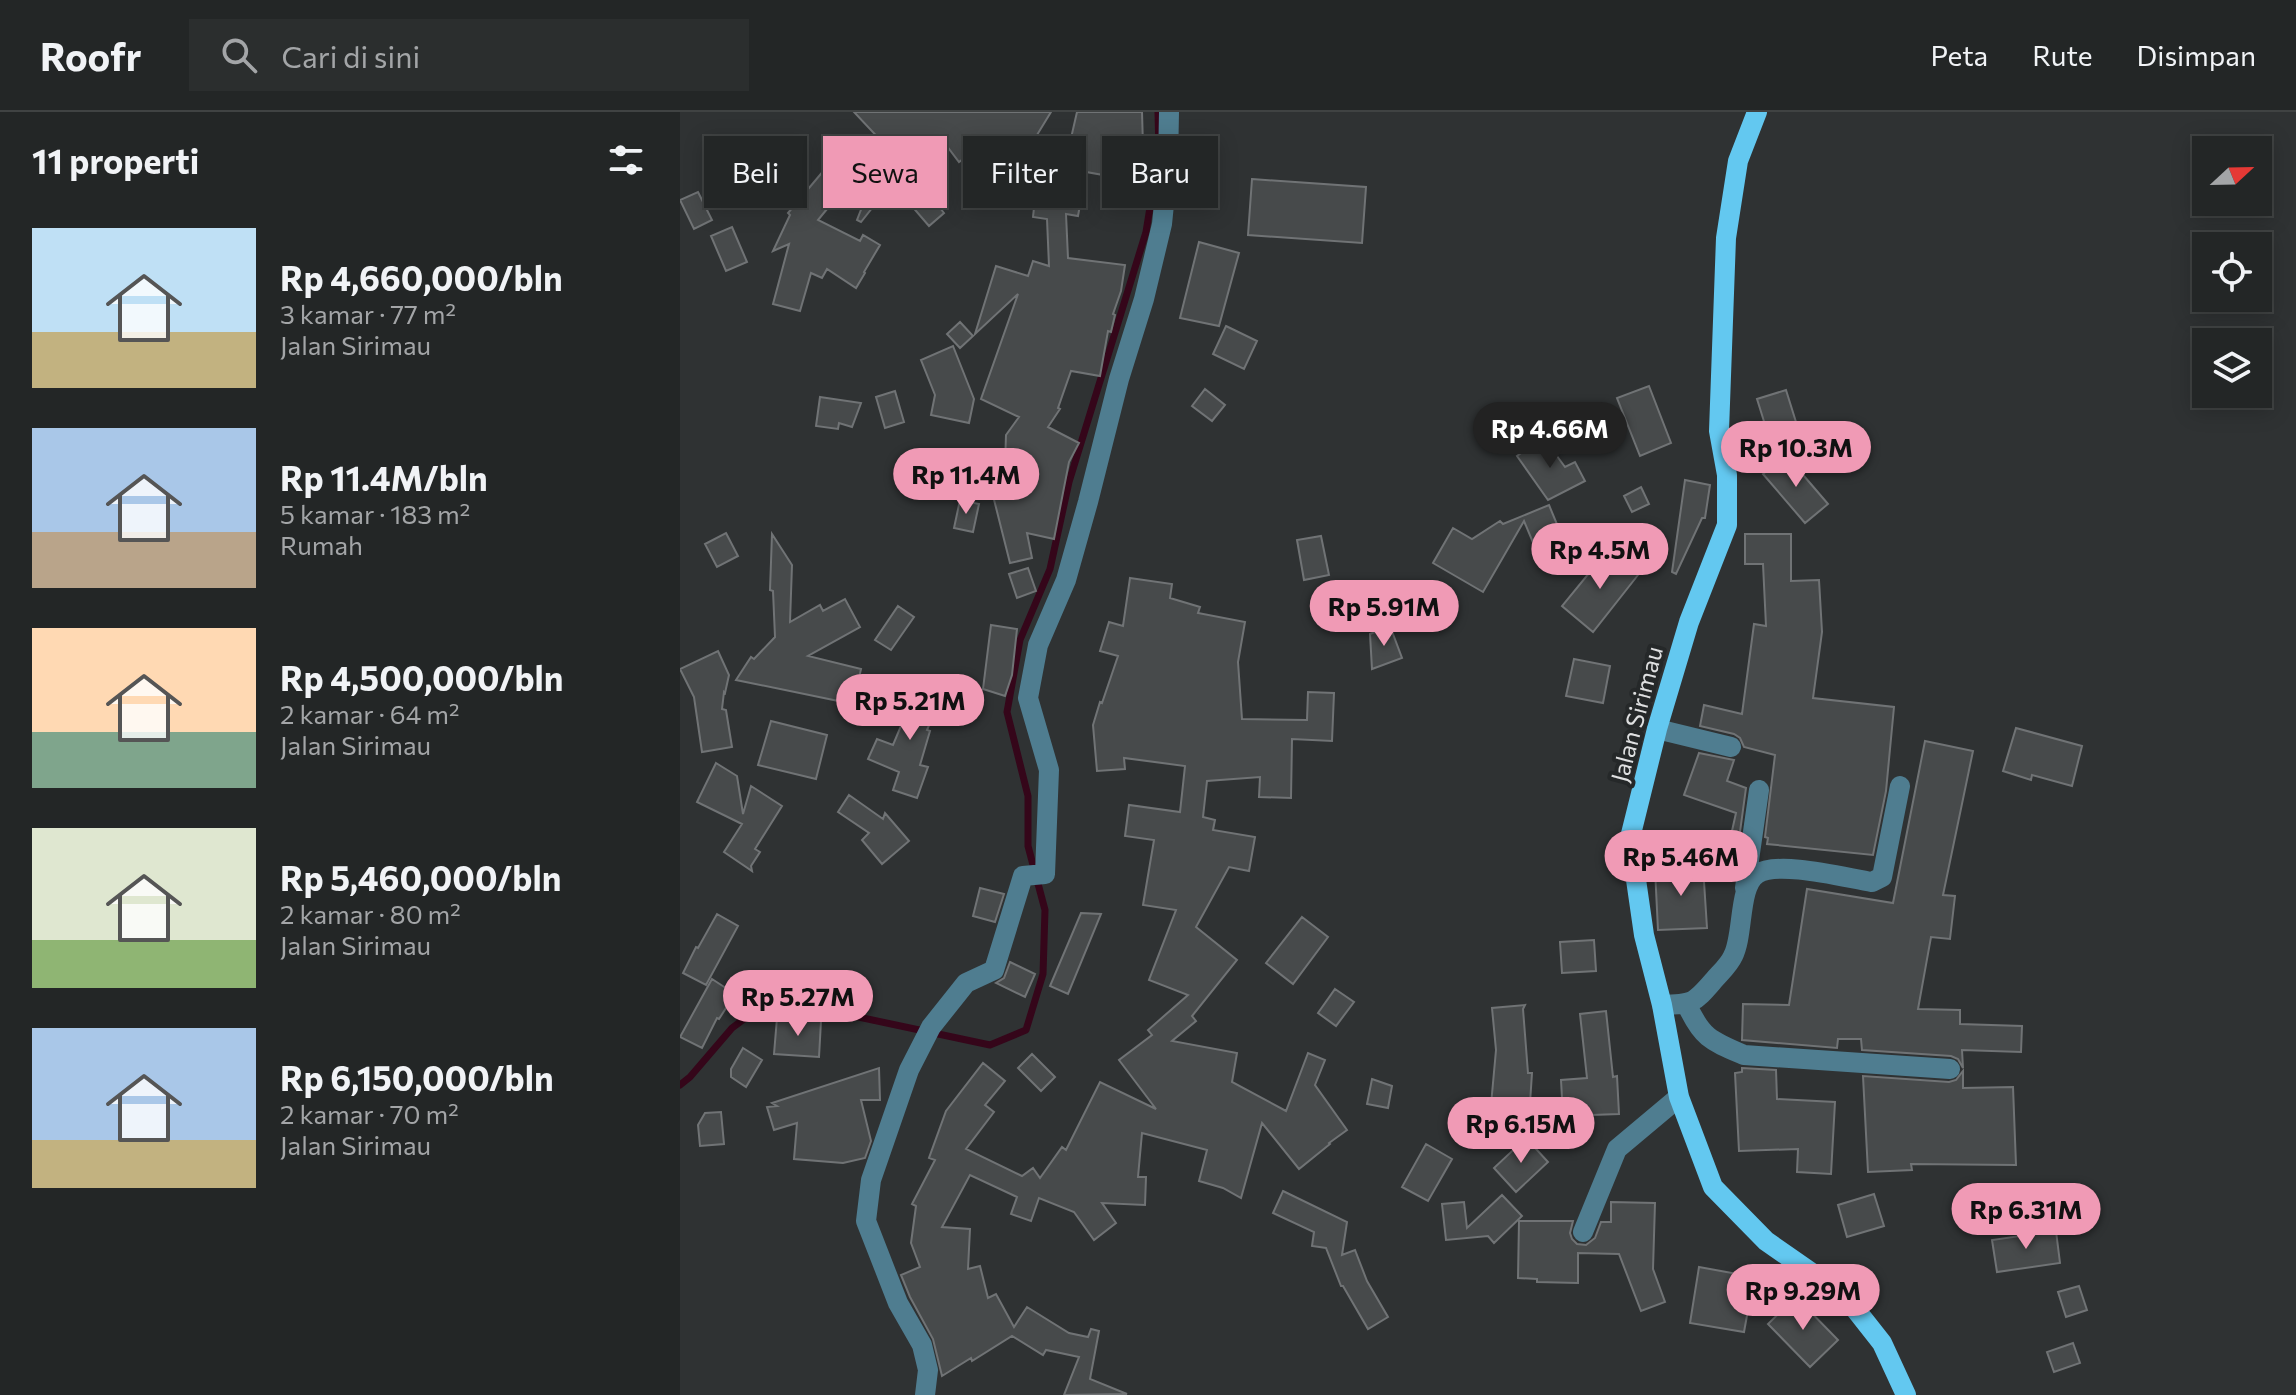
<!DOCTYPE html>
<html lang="id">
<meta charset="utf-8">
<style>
:root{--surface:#232626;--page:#2b2e2e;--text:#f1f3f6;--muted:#a3a5a7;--line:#404343;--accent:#f09ab5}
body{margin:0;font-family:Commissioner,sans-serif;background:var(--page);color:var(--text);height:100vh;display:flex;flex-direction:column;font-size:30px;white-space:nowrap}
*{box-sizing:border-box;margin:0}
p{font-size:26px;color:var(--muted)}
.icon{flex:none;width:44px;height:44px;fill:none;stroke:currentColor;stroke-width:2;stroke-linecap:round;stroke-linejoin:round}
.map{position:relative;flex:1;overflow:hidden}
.panel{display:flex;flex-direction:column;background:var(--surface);width:680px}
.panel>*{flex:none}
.banner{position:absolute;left:24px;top:24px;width:760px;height:72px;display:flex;gap:16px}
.needle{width:52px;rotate:68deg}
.buttons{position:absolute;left:1512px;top:24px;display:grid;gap:16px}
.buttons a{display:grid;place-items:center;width:80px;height:80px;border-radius:0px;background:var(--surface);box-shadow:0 4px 20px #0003,0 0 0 2px var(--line);font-size:40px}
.price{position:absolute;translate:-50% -68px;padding:0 18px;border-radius:28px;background:var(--accent);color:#111;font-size:26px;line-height:52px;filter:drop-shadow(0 2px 4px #0008)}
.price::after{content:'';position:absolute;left:50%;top:48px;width:24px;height:18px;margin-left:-12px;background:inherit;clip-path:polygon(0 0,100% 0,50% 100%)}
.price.active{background:#222;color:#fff}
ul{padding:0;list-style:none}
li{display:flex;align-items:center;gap:24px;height:200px;padding:0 32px}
li span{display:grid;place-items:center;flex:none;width:224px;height:160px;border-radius:0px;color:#555}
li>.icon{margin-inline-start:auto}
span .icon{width:96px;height:96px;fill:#fffc;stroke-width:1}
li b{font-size:34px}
h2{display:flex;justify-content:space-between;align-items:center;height:96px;padding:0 32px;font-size:34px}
.pill{padding:0 28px;border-radius:0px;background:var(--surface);box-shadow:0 4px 20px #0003,0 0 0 2px var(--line);font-size:28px;line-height:72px}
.pill.active{background:var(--accent);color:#111}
header{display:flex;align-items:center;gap:48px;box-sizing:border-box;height:112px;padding:0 40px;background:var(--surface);border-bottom:2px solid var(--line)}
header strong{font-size:38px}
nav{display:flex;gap:44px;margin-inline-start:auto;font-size:28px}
.search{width:560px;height:72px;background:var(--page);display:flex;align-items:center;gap:20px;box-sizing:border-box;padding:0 28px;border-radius:0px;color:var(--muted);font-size:30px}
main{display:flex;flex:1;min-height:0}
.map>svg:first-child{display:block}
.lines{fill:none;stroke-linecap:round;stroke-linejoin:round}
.stream{stroke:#35061a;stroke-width:7}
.building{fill:#474a4b;stroke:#707375;stroke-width:2}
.minor{stroke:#4f7d90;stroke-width:20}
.major{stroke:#63c8f0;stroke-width:20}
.labels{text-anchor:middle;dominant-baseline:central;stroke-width:8;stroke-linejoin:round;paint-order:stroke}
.street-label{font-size:24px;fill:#dfe0e1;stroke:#252829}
</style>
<header>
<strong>Roofr</strong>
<div class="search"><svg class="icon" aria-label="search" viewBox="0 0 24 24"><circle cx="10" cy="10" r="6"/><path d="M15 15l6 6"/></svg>Cari di sini</div>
<nav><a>Peta</a><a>Rute</a><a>Disimpan</a></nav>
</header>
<main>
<section class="panel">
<h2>11 properti<svg class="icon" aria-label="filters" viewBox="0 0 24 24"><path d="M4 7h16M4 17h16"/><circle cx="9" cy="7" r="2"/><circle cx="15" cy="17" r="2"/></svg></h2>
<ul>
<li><span style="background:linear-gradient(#bfe0f5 65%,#c2b280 0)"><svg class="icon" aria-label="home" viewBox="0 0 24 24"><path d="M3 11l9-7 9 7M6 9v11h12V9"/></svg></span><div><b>Rp 4,660,000/bln</b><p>3 kamar · 77 m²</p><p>Jalan Sirimau</p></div></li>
<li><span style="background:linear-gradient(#a9c7e8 65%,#b9a48a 0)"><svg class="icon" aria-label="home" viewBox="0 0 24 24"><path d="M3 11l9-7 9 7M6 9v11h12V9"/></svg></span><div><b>Rp 11.4M/bln</b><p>5 kamar · 183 m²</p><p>Rumah</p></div></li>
<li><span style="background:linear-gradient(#ffd9b3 65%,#7fa58c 0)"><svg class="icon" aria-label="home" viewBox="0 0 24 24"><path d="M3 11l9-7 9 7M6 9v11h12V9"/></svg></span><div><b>Rp 4,500,000/bln</b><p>2 kamar · 64 m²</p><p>Jalan Sirimau</p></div></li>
<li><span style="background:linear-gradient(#dfe7d0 70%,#8fb573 0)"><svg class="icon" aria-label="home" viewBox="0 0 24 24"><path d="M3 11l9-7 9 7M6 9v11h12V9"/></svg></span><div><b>Rp 5,460,000/bln</b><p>2 kamar · 80 m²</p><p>Jalan Sirimau</p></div></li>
<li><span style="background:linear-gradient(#a9c7e8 70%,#c2b280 0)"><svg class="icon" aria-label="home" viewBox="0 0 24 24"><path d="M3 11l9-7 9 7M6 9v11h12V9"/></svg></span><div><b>Rp 6,150,000/bln</b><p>2 kamar · 70 m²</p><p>Jalan Sirimau</p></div></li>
</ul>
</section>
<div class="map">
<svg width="1616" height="1283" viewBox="0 0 1616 1283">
<rect width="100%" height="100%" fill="#2f3233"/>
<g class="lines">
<path class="stream" d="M0,973L10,965L52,916L87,890L136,896L310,933L346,918L363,862L365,798L348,734V684L327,600L340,528L370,457L389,370L466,120L479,40L478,0"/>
</g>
<path class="building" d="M174,0H371L346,41L325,29L321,33L312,25L279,50L260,25L241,72L264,101L249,114L212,71L181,110L177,108L184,90L165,75L138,108L180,129L183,123L200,133L184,160L185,161L176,176L147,157L142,166L131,161L120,199L93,192L109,132L93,139L110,103L108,101L145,57L143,56L156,39L192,69L206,34Z
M397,0H462L463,34L445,35L440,66L406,60L398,104L386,102L388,146L445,153L441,179L433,202L435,203L431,220L428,219L420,264L391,259L378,296L380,297L368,315L399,331L389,350L374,427L347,421L352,446L330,451L305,352L325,353L326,323L339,305L301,287L338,182L295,222L316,154L348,164L353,149L369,154L367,107L353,105L356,78L344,72L354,49L383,61Z
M572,67L686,75L682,131L568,123Z
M18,80L32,108L14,117L0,88Z
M52,115L67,150L46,159L31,124Z
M519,130L559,141L539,214L500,206Z
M280,210L293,224L280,236L267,222Z
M546,214L577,229L564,257L533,242Z
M273,234L294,287L289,311L251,303L255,283L241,248Z
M969,274L991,331L960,344L937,286Z
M525,277L545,293L532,309L512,294Z
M1106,278L1121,326L1092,335L1077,287Z
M215,279L224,310L205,316L196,285Z
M140,285L181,291L172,315L159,311L158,317L136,314Z
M863,325L885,355L895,350L905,369L868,388L837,344Z
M1106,343L1148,392L1125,411L1083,362Z
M1005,368L1030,373L1025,406H1022L996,462L992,460Z
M961,375L969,392L952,400L944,384Z
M280,388L299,392L293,420L274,416Z
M869,393L881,422L854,433L844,409L803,480L753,451L773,416L792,427L820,409L823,412Z
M46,421L58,444L37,455L25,432Z
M92,422L112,453L110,510L140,493L143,499L165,487L180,515L128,544L181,557L173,592L56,568L71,545L74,547L95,525L93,479L90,478Z
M1065,422H1111V469L1139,468L1142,520L1133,586L1214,595L1206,679L1193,743L1087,732L1088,726L1085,725L1095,643L1064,635L1060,626L1054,622L1020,614L1024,593L1062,602L1074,512L1086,514L1083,452H1065Z
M641,424L649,463L624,468L617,428Z
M928,438L958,463L913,520L882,494Z
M348,456L356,479L337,486L329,462Z
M450,466L492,472L490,486L520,495L518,501L565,510L558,550L562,607L627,608L628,580L654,581L652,629L612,627L611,686L579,685L580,665L527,669L523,705L535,708L533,718L575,725L569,759L549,755L516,815L557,848L512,904L516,909L492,929L557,941L552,970L606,999L628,941L645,948L635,973L667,1018L649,1031L650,1032L619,1057L582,1011L561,1086L543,1076L519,1069L527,1038L462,1021L458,1065H466L465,1093L422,1091L436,1111L414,1128L394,1100L359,1086L351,1109L331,1102L337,1085L290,1063L262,1115L290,1117L288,1157L300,1154L308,1186L316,1182L334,1215L347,1195L389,1221L408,1225L411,1217L419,1219L410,1267L447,1282L384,1283L399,1245L366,1238L363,1243L332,1224L292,1249L291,1246L262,1264L253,1227L230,1185L221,1163L240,1155L231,1131L236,1094L232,1092L255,1048L249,1046L266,999L303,951L325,969L305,993L314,1000L286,1037L342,1064L353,1056L360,1066L382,1035L386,1038L420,970L476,997L439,948L472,923L468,918L508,883L469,868L496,798L463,793L474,728L445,724L449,693L500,700L505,654L444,646L445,657L417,659L413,613L420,590L422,591L438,544L420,539L429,510L443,514Z
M705,469L706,489L688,490L687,470Z
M218,494L234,505L211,538L195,528Z
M311,513L337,517L332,563L325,584L303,577Z
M710,514L722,546L692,557L690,522Z
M38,539L49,563L45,581L44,580L42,597L46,598L52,635L22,640L14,585L0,557Z
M894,547L930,554L923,591L886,584Z
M239,571L265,577L247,618L250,619L240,653L248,655L237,686L213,678L219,660L188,647L197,627L213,633Z
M91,609L147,623L136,667L78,653Z
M1336,616L1402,634L1392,674L1352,663L1351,668L1323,659Z
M1245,629L1293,639L1263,783L1275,784L1270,827L1251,825L1238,897L1280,898V912L1342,914L1341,940L1282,938L1283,956L1278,947L1271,944L1182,938L1181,927H1158L1157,936L1062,928L1063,892L1109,893L1127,777L1213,791Z
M1019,641L1054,648L1047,669L1066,676L1060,720L1052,719L1056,701L1004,683Z
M36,651L57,664L63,702L71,674L102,694L75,737L80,740L71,754L72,759L44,740L62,712L17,690Z
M169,683L203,707L205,701L229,729L202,752L182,728L189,721L158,700Z
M1023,754L1027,816L978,818L975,757Z
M300,776L324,782L315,810L293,804Z
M401,801L421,802L388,882L370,874Z
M37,802L58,814L26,873L3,861L16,835L18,836Z
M622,805L648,825L613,872L586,851Z
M914,828L916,859L882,861L880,830Z
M330,850L355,862L345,885L316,871L324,866Z
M32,867L55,882L39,907L37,906L22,936L0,925Z
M655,877L674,890L656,914L638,901Z
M845,893L843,897L848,961H852L849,1006L810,1004L816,938L812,896Z
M926,899L933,965L937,964L939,1002L883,1004L881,968L907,966L900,902Z
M97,906L141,909L139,945L94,942Z
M63,936L82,948L66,975L51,965V957Z
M352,942L375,965L361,979L338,956Z
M199,956L200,988H181L191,1029L185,1046L163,1051L114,1047L117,1011L94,1018L87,995L97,994L92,991Z
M1062,956L1096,958L1097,987L1155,990L1151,1062L1117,1060L1118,1037L1059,1039L1055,961L1062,960Z
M1283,959V976L1333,975L1336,1053L1231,1052L1232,1058L1188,1060L1183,964L1269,970L1276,968Z
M692,967L712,974L708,996L687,992Z
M41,1000L44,1032L20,1034L18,1013L25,1001Z
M846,1026L868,1050L836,1080L814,1056Z
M746,1032L772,1047L748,1089L722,1075Z
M603,1079L667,1110L662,1143L675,1138L687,1169L708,1205L688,1217L663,1174H661L646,1136L632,1134L634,1120L593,1101Z
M1194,1082L1204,1114L1167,1125L1158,1093Z
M822,1083L842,1104L814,1131L808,1124L766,1128L762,1092L784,1090L787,1116Z
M931,1090L975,1091L973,1157L985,1190L961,1199L939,1142L898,1141V1171L857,1170V1167L838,1166L839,1109H893L890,1121L892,1127L897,1132L906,1133L915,1126L921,1110H931Z
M1376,1119L1380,1151L1317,1160L1312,1128Z
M1019,1155L1074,1165L1064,1220L1010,1211Z
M1399,1174L1407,1198L1386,1205L1378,1180Z
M1116,1185L1158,1228L1130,1255L1088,1212Z
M1393,1231L1400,1251L1374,1260L1367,1240Z"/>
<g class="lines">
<path class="minor" d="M977,617L1051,635
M1065,776L1079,678
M982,893C1014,892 1014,891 1034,868C1041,860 1049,853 1053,844C1064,823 1058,774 1077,762C1098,748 1166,766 1192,770L1202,765L1220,674
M1007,893C1022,926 1031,929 1064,943L1270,957
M903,1120L937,1037L999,985
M245,1283L248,1258L242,1233L218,1191L186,1109L191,1068L229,958L251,915L286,871L314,858L343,764L365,762L369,658L348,586L358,533L386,468L408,390L439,267L464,187L482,112L488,52L489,0"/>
<path class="major" d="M1077,0L1058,49L1046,126L1039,319L1047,363V413L1009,510L977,617L950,726L964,823L982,893L999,985L1033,1075L1086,1129L1165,1184L1202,1231L1226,1283"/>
</g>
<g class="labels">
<g class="street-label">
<text transform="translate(956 602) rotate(-75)">Jalan Sirimau</text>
</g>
</g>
</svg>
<div class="buttons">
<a><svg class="needle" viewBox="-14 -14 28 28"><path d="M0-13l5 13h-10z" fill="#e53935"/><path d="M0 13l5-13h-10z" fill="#a3a5a7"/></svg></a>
<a><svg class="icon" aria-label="locate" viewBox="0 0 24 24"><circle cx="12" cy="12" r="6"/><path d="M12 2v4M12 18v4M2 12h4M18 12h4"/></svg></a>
<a><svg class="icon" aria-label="layers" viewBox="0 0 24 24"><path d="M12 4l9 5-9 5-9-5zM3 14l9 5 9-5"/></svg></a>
</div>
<b class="price active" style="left:870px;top:358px">Rp 4.66M</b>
<b class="price" style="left:1116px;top:377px">Rp 10.3M</b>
<b class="price" style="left:286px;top:404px">Rp 11.4M</b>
<b class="price" style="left:920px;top:479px">Rp 4.5M</b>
<b class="price" style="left:704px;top:536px">Rp 5.91M</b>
<b class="price" style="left:230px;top:630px">Rp 5.21M</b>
<b class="price" style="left:1001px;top:786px">Rp 5.46M</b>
<b class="price" style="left:118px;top:926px">Rp 5.27M</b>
<b class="price" style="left:841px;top:1053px">Rp 6.15M</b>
<b class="price" style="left:1346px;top:1139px">Rp 6.31M</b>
<b class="price" style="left:1123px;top:1220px">Rp 9.29M</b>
<div class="banner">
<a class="pill">Beli</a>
<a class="pill active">Sewa</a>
<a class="pill">Filter</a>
<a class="pill">Baru</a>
</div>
</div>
</main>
